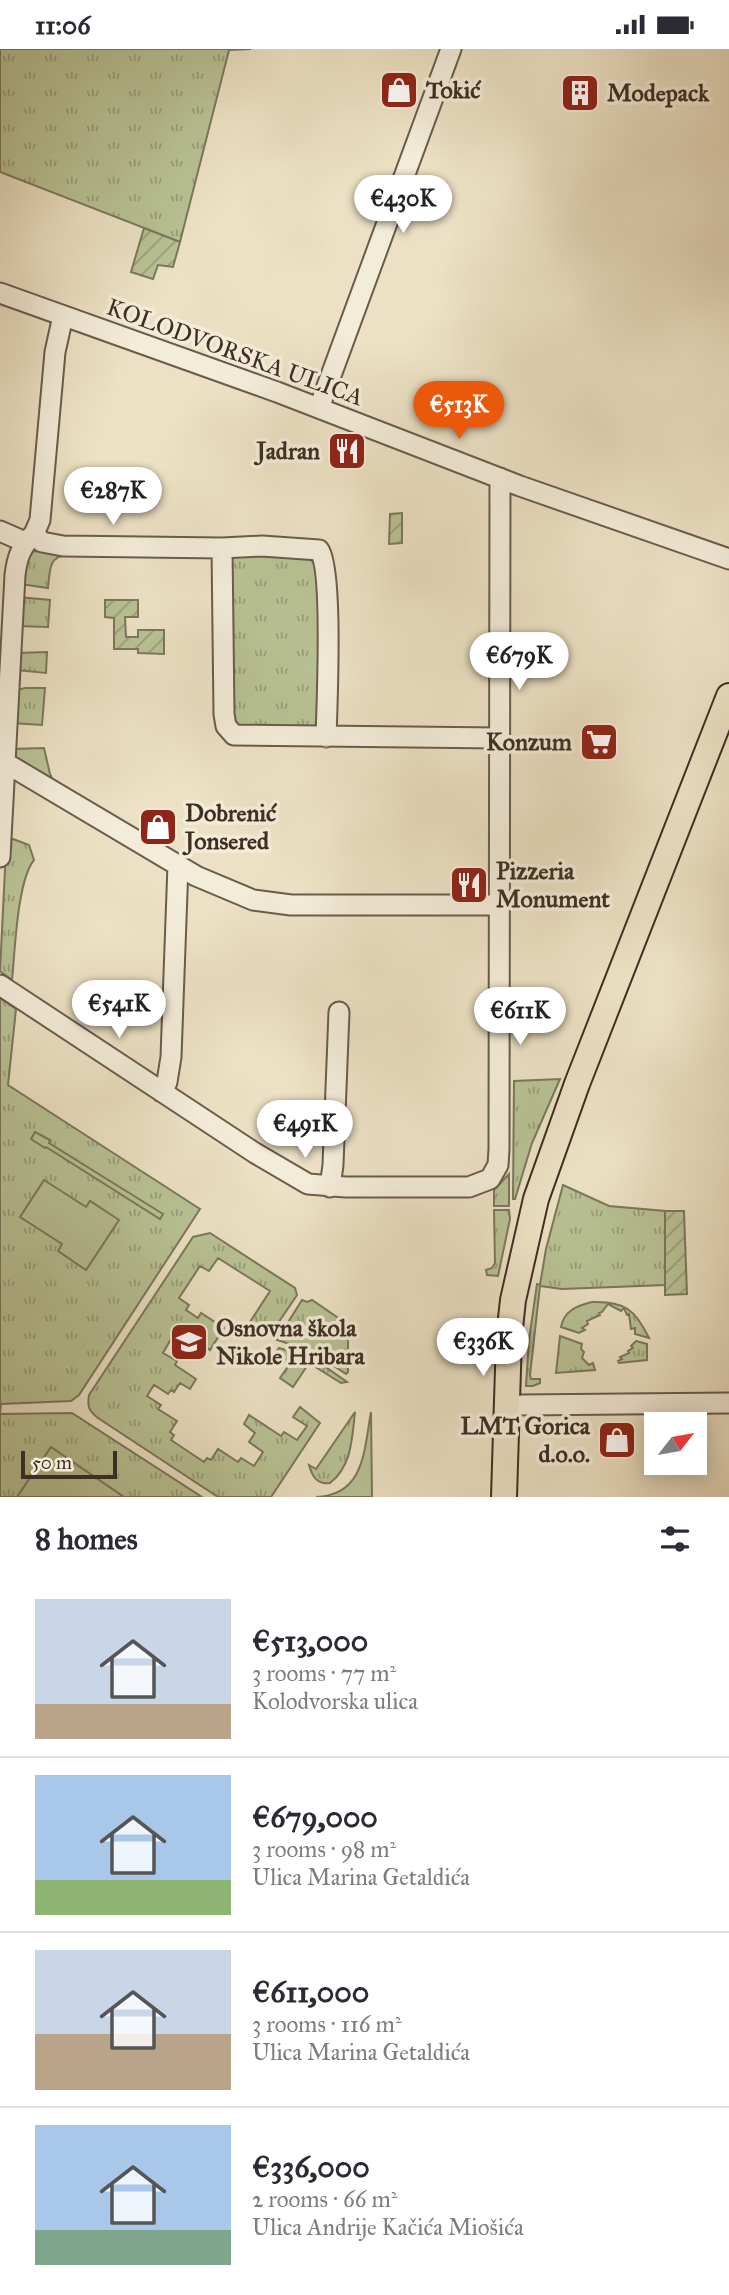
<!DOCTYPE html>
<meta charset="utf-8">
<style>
:root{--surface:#fff;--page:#f7f7f7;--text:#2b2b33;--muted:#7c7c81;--line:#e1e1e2;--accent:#ea580c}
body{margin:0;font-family:"IM FELL Great Primer",serif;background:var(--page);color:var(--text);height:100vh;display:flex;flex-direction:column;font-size:26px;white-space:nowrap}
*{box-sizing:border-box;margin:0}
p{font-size:23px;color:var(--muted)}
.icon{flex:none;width:38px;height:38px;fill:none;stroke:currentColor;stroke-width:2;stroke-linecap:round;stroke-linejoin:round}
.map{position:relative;height:1448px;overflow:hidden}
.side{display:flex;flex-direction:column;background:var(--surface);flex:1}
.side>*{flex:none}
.needle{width:46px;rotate:59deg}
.tools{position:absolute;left:644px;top:1363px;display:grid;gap:14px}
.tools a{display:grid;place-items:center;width:63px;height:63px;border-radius:0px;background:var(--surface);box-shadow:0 4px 18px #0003;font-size:35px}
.scale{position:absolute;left:21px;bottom:18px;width:96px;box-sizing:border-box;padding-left:7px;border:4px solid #3e2f24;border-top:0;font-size:19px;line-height:24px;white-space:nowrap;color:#3e2f24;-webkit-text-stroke:5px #f3ecd9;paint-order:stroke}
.price{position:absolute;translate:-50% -60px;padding:0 16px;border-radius:24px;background:#fff;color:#222;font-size:23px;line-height:46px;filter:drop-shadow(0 2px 4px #0008)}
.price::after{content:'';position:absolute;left:50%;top:42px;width:21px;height:16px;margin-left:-10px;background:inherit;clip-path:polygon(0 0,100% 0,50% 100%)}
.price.active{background:var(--accent);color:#fff}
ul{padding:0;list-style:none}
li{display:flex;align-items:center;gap:21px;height:175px;padding:0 35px}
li+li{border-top:2px solid var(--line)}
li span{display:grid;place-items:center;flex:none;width:196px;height:140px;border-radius:0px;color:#555}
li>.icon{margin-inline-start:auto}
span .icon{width:84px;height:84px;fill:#fffc;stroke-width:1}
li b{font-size:30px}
h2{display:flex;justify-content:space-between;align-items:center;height:84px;padding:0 35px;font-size:30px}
.status{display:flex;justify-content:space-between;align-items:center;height:49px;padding:0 35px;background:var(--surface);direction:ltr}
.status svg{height:19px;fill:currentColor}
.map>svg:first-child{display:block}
.grass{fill:url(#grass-tufts);stroke:#7b785c;stroke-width:2}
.park{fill:#b8c294;stroke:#7b785c;stroke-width:2}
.garden{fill:url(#garden-furrows);stroke:#7b785c;stroke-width:2}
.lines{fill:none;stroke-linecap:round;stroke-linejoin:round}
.minor-casing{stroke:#6a5c4c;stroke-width:23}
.major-casing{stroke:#3e2f24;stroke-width:28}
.minor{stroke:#f3ecd9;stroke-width:19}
.major{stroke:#ece1c4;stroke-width:24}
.labels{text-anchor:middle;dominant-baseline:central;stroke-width:7;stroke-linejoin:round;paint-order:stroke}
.poi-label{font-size:24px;font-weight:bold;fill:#3e2f24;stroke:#f3ecd9;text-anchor:start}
.street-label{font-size:24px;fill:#3e2f24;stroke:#f3ecd9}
</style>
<div class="status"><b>11:06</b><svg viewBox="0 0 49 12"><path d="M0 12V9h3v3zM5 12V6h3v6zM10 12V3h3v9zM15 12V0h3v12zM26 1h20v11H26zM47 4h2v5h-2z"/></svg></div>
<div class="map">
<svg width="729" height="1448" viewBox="0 0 729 1448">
<defs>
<pattern id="grass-tufts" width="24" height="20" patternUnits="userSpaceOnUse" patternTransform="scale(1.75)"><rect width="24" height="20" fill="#b8c294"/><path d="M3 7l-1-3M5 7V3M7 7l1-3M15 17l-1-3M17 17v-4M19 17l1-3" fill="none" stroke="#979e79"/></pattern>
<pattern id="garden-furrows" width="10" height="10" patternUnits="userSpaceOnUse" patternTransform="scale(1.75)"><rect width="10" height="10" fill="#b8c294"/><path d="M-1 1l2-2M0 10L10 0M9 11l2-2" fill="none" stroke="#979e79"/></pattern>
</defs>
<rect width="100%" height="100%" fill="#ece1c4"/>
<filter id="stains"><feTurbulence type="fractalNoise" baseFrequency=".00286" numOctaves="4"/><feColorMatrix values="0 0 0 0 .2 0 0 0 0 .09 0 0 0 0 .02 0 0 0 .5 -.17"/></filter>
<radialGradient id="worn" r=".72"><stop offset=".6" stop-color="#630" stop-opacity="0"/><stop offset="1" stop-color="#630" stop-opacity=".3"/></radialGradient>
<path class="grass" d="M0,0H251L229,1L180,193L0,123Z
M40,501L67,506C48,507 50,523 48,539L20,535L29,504Z
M236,504L310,510L320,521V655L317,674L312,680L240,679L232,674L229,510Z
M19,548L50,551L48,578L17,577Z
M47,603L46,624L17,621L16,604Z
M25,639H45L42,676L12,674L17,641Z
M44,699L50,725L54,733L13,712L11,700Z
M13,790L29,796L34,811C17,832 15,903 12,931L0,922L6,800L9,791Z
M0,949L16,960L8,1036L200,1160L79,1346L71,1352L1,1355L0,1365L72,1364L202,1448H0Z
M560,1030L532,1094L515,1150H513L514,1032Z
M509,1125V1157H494V1141Z
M563,1136L609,1157L665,1162V1236L562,1240L540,1237L530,1326L531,1330H540V1334L533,1337H526L529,1291L537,1235L540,1236L546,1200Z
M494,1161H509L510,1170L498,1227L487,1226L486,1221L492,1219L495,1214Z
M210,1184L295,1239L297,1246L270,1286L250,1273L270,1242L218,1209L209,1222L200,1217L179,1249L189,1256L186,1261L198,1269L201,1264L224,1279L210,1301L192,1289L185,1299L171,1290L163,1304L177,1312L175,1316L196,1330L190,1340L180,1334L174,1343L171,1341L168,1345L154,1336L147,1347L161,1356L158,1360L177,1372L170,1383L174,1386L171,1391L204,1413L207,1409L211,1411L218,1400L238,1413L241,1409L254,1417L263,1403L249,1393L255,1384L244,1375L249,1366L281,1387L284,1383L297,1391L307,1377L293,1368L300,1358L320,1374L271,1448H218L98,1369C89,1362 87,1358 89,1346L193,1188Z
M302,1251L307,1253L312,1251L344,1273L348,1280V1323L346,1325L311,1302L277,1291Z
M592,1253C624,1252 635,1260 649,1289L635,1285V1279L631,1280L629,1265L627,1266L624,1259L621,1262L608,1255L602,1263L599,1264L600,1266L587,1272L588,1275L582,1279L585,1281L579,1284L561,1278C564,1262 576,1257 592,1253Z
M560,1287L582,1295L581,1300L584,1303L582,1309L589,1316L593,1314L595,1321L556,1324Z
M636,1292L647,1295V1311L619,1314L618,1312L622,1310L620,1308L629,1304L628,1302L633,1299L631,1297Z
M279,1299L311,1308L347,1333L341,1334L309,1314L293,1338L280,1329L289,1316L274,1306Z
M355,1363C352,1389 352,1417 330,1434C317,1436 312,1427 309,1416L316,1420Z"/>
<path class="park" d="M35,1083L50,1091L49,1094L163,1165L160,1170L46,1098L45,1099L31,1090Z
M44,1131L86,1158L90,1152L119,1171L86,1221L58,1202L62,1195L20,1168Z
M371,1363L372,1448H316C365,1446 364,1401 371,1363Z
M51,1398L124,1448H17Z"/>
<path class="garden" d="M144,179L180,193L173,218L158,216L153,230L131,223Z
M402,464V494L389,495L390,465Z
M105,551H138V568H125L126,588H138V581H164V605L138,604V600H114V569L105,568Z
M665,1162H684L687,1245L665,1246Z"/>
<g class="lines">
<defs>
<path id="minor" d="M0,244L277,343L520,437L729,510
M319,359L451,0
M0,482L25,493
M34,485L40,471L55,303L63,267
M326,688C327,657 333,519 319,501L262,497L222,499L224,665L226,677L234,686L499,689
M4,713L196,827L253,851L291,856H499
M0,808L15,526C17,509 21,497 34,485L42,493L63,497L222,499
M0,936L255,1104L308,1135L346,1138H469L490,1130L498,1116L499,1100L500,429
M162,1043L167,1033L171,1008L178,816
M330,1138L333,1116L339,963
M521,1356L729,1354"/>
<path id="major" d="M504,1448L509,1288L513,1251L536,1150L577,1035L729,647"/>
</defs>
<use href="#minor" class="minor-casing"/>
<use href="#major" class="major-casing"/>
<use href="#minor" class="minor"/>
<use href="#major" class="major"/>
</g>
<defs>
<symbol id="shop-square" viewBox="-11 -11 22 22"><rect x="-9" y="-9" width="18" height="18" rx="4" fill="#8f2418" stroke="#f3ecd9"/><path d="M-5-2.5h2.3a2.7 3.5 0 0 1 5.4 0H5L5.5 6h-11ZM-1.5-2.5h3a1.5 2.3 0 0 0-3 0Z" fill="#fff"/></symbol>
<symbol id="building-square" viewBox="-11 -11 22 22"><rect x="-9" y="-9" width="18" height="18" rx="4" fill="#8f2418" stroke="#f3ecd9"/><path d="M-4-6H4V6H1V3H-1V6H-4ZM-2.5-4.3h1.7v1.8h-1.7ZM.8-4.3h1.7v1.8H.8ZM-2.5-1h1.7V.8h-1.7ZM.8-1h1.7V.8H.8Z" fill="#fff"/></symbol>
<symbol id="restaurant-square" viewBox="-11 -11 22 22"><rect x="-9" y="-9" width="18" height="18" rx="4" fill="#8f2418" stroke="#f3ecd9"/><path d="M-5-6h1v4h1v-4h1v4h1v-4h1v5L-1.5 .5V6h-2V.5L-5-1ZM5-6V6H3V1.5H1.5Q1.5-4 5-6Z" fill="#fff"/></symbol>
<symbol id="supermarket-square" viewBox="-11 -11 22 22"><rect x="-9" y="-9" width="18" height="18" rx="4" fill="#8f2418" stroke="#f3ecd9"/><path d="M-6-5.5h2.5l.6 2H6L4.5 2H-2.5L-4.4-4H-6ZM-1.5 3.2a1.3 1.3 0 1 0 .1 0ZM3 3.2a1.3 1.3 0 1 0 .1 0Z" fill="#fff"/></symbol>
<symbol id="school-square" viewBox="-11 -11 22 22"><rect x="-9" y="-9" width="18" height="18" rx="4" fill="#8f2418" stroke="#f3ecd9"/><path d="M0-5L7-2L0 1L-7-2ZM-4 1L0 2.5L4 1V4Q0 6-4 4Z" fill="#fff"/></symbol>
</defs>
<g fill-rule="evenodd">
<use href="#shop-square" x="377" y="19" width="44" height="44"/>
<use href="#building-square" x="558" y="22" width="44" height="44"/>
<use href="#restaurant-square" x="325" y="380" width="44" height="44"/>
<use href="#supermarket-square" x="577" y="671" width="44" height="44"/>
<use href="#shop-square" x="136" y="756" width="44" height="44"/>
<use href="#restaurant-square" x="447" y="814" width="44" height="44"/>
<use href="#school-square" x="167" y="1271" width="44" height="44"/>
<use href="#shop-square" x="595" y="1369" width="44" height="44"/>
</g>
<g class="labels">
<g class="poi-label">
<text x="426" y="41">Tokić</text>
<text x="607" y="44">Modepack</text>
<text x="320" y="402" text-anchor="end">Jadran</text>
<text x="572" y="693" text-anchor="end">Konzum</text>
<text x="185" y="764">Dobrenić<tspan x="185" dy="28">Jonsered</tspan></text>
<text x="496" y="822">Pizzeria<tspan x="496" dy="28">Monument</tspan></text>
<text x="216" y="1279">Osnovna škola<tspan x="216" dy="28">Nikole Hribara</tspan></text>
<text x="590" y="1377" text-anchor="end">LMT Gorica<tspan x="590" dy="28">d.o.o.</tspan></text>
</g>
<g class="street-label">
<text transform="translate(235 303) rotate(20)">KOLODVORSKA ULICA</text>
</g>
</g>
<rect width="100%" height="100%" filter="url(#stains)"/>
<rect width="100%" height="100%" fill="url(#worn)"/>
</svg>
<div class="tools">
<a><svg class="needle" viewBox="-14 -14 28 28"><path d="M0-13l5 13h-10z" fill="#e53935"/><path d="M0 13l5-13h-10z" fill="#7c7c81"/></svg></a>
</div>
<div class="scale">50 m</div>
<b class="price" style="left:403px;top:186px">€430K</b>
<b class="price active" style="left:459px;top:392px">€513K</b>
<b class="price" style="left:113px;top:478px">€287K</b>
<b class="price" style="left:519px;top:643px">€679K</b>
<b class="price" style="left:119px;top:991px">€541K</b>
<b class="price" style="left:520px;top:998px">€611K</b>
<b class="price" style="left:305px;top:1111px">€491K</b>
<b class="price" style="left:483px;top:1329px">€336K</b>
</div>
<section class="side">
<h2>8 homes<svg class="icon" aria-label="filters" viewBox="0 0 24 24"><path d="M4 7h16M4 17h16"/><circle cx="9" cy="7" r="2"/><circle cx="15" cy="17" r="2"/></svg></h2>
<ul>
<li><span style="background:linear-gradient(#c9d6e8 75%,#b9a48a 0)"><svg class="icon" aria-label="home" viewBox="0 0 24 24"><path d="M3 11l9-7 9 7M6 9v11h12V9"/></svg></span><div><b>€513,000</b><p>3 rooms · 77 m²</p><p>Kolodvorska ulica</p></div></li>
<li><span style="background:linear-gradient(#a9c7e8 75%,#8fb573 0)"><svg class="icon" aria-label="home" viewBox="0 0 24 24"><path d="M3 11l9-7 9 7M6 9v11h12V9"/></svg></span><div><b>€679,000</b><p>3 rooms · 98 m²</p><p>Ulica Marina Getaldića</p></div></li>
<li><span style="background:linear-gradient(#c9d6e8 60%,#b9a48a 0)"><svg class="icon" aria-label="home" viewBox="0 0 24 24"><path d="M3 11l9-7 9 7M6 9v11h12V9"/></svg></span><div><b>€611,000</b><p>3 rooms · 116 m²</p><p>Ulica Marina Getaldića</p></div></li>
<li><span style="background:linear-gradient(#a9c7e8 75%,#7fa58c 0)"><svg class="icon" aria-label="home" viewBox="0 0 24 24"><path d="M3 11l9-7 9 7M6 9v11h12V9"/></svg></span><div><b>€336,000</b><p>2 rooms · 66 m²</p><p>Ulica Andrije Kačića Miošića</p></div></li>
</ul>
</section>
